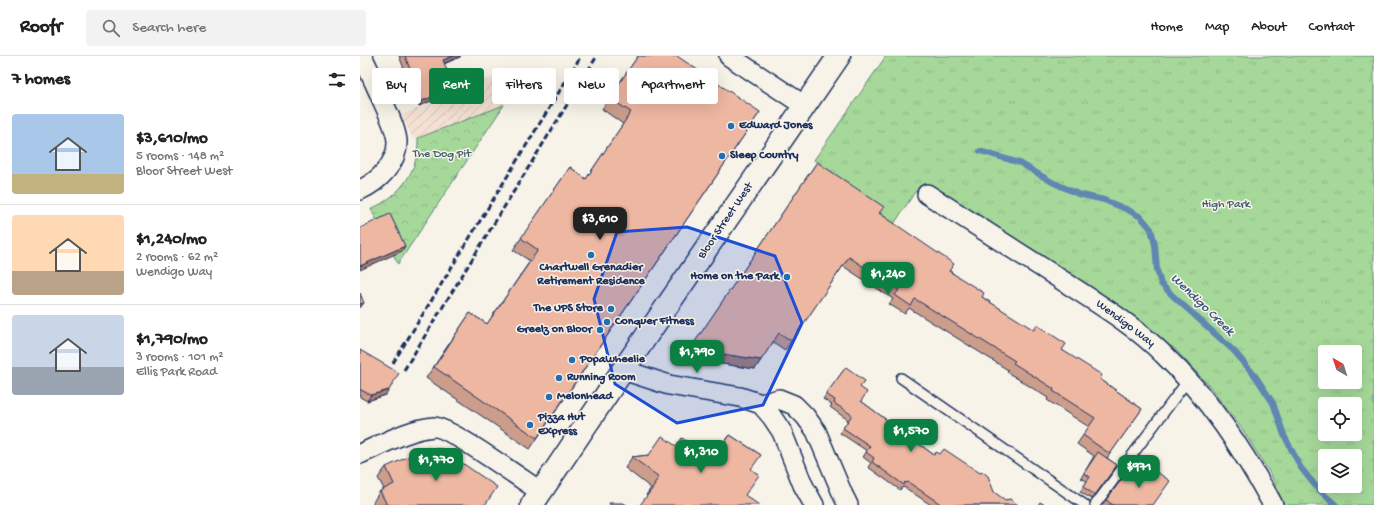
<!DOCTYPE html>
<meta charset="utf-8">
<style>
:root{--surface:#fff;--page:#f2f2f2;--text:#202124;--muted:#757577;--line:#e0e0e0;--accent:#0b8043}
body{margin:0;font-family:"Gochi Hand",sans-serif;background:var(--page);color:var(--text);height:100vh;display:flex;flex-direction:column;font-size:15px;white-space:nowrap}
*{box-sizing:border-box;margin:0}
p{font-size:13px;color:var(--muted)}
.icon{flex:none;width:22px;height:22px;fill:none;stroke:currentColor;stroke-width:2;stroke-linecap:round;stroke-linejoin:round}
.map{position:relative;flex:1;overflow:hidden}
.side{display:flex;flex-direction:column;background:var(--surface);width:360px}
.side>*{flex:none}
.top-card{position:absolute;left:12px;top:12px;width:380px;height:36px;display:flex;gap:8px}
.needle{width:26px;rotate:321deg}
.tools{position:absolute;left:958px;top:289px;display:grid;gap:8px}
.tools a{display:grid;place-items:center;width:44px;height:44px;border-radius:4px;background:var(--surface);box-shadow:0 4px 16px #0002;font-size:20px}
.price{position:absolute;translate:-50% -34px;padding:0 9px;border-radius:8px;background:var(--accent);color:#fff;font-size:13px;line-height:26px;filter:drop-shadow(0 1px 2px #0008)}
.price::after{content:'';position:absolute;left:50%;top:24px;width:12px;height:9px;margin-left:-6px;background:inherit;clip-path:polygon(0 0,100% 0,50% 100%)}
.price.current{background:#222;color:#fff}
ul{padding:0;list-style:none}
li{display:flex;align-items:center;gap:12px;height:100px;padding:0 12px}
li+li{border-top:1px solid var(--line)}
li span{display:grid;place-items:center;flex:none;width:112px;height:80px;border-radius:4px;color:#555}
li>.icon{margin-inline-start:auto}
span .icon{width:48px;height:48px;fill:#fffc;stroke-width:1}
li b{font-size:17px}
h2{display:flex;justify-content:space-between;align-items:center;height:48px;padding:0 12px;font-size:17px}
.pill{padding:0 14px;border-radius:4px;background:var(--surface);box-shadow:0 4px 16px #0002;font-size:14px;line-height:36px}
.pill.current{background:var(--accent);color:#fff}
header{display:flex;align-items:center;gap:24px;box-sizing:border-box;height:56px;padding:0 20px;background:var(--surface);border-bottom:1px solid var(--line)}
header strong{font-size:19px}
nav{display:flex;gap:22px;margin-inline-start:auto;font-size:14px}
.search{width:280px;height:36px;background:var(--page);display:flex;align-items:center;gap:10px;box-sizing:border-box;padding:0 14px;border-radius:4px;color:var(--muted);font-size:15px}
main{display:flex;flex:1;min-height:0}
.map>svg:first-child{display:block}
.industrial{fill:url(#industrial-furrows)}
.forest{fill:url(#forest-crowns);stroke:#60847c}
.park{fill:url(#park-tufts);stroke:#60847c;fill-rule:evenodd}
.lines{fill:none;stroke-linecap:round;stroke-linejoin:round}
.stream{stroke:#5e87b1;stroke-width:6}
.service-casing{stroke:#1b2f5e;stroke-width:12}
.minor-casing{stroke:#1b2f5e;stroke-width:22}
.primary-casing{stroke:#1b2f5e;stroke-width:25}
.service{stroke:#f7f3e8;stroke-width:9}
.minor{stroke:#f7f3e8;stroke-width:19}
.primary{stroke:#f7f3e8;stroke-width:22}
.rail{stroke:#1b2f5e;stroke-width:3;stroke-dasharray:6 3;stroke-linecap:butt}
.wall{fill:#cc9d8b;stroke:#1b2f5e}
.shaded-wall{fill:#a68071;stroke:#1b2f5e}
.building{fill:#edb7a2;stroke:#1b2f5e}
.marked{fill:#1d4ed8;fill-opacity:0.2;stroke:#1d4ed8;stroke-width:3;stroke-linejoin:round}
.poi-dot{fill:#1f6fb2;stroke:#f7f3e8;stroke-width:1.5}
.labels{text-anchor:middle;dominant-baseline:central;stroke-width:3;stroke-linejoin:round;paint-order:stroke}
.poi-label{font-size:12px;font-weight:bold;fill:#1b2f5e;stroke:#f7f3e8;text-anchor:start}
.park-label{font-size:12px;fill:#3e596d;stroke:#f7f3e8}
.street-label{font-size:12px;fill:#1b2f5e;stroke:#f7f3e8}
.water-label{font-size:13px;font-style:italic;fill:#375481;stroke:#f7f3e8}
</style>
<header>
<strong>Roofr</strong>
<div class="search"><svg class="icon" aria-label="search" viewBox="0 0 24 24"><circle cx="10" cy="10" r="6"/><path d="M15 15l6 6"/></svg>Search here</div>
<nav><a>Home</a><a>Map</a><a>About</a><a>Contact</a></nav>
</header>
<main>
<section class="side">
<h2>7 homes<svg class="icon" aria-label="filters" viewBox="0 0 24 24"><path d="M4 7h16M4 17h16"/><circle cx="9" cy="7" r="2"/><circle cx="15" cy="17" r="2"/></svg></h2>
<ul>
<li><span style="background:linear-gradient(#a9c7e8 75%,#c2b280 0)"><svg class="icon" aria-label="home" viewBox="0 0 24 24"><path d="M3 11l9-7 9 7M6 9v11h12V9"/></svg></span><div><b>$3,610/mo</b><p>5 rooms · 148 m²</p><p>Bloor Street West</p></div></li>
<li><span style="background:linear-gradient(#ffd9b3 70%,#b9a48a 0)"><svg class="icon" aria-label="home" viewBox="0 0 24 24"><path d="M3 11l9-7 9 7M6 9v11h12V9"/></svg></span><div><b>$1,240/mo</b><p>2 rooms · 62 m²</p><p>Wendigo Way</p></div></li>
<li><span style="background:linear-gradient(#c9d6e8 65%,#9aa5b1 0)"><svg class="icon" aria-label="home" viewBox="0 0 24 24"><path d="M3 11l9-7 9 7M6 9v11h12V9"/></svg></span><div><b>$1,790/mo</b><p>3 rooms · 101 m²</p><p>Ellis Park Road</p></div></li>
</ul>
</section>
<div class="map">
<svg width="1014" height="449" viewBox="0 0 1014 449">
<defs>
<pattern id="industrial-furrows" width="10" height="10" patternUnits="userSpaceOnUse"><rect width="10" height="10" fill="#f4e1d3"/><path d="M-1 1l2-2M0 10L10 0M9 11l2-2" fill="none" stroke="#d1c1b8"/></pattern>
<pattern id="forest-crowns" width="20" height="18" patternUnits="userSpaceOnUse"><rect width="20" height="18" fill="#a6d89a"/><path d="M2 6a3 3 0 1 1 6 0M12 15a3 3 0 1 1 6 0" fill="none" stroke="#8eba87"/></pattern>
<pattern id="park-tufts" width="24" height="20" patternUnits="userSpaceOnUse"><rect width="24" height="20" fill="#a6d89a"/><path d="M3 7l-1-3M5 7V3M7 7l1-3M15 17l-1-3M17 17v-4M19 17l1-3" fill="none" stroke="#8eba87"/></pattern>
</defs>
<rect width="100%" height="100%" fill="#f7f3e8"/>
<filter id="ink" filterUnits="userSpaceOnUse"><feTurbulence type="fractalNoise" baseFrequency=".025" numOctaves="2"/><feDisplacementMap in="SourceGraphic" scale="8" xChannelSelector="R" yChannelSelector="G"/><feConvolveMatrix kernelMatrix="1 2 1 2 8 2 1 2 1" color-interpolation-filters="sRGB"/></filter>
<g filter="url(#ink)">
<path class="industrial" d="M136,20L155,33L144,49L66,80L53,83L41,59Z"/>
<path class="forest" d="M144,49L38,208L11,153C41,139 59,115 58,82Z"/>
<path class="park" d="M526,0H1014V449H924L911,419L882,373L850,331L814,292L567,129L555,136L534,168L454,104ZM965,296H995V326H965ZM965,348H995V378H965ZM965,400H995V430H965Z"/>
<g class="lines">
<path class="stream" d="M620,95L660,107L692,126L718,138L744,144L766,153L781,161L791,173L795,189L797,214L801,228L812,239L874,295L896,321L913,347L924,379L941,412L958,433L976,449"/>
<defs>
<path id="service" d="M541,322L725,449
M735,449L828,324"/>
<path id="minor" d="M369,0L445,50
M0,134C18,126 38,107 37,85C36,73 29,59 24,48C17,32 10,16 2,0
M567,138C612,167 656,195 700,223C735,246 773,268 803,298C849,342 883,394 913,449
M263,314L309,329L380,341L401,348L412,361L422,376L443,429L454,449
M401,348L419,343L434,349L445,360L456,375L483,439L488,449
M0,398C23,388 49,373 74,371C88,370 164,425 181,436"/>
<path id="primary" d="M172,449L263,314L479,0"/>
</defs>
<use href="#service" class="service-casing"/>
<use href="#minor" class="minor-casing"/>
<use href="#primary" class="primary-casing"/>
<use href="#service" class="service"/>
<use href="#minor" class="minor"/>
<use href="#primary" class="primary"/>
<path class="rail" d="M33,307L221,0
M44,314L237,0"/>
</g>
<path class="wall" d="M39,0H101L100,1L84,8L94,32L90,37L59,50Z
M278,0L400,56L170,393L66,322L110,257L127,268L170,205L153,194L210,111L226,123L263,68L242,53Z
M457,106L622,241L702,294L740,323L782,353L747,402L757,409L732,443L720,436L727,425L721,422L734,400L717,388L729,371L687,344L688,342L647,316L648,314L549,252L545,258L529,248L533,243L483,210L425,294L413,286L395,313L324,302Z
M0,294L26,339L7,345L0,341Z
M486,311L501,345L574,399L645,444L658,449H571L544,431L543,432L542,431L540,434L508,411L511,407L503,401L507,395L480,377L488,364L470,351L472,349L463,343Z
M370,379L401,399L287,440L286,439L291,432L265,412L272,401L289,399L316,390L344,397L352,386L360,392Z
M26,411L125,449H14L13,446L20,435L24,433L18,422Z
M768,415L793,449H742Z"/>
<path class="shaded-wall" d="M94,0H101L100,1L79,9L83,4Z
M94,32L90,37L59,50L62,45Z
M45,190L42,195L0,214V210Z
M4,247L0,252V248Z
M330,293L401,304L395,313L324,302Z
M29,334L26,339L7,345L11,339Z"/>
<path class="building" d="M45,0H94L83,4L94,32L62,45Z
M278,0H317L400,56L177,382L74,311L110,257L127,268L178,194L161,182L210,111L226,123L271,56L249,42Z
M457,106L524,151L519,157L594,208L589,215L624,237L622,241L674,274L677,269L706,288L702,294L742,319L740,323L782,353L750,398L723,379L735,362L693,335L694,333L653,307L655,305L555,243L551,250L535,239L539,234L489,201L432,285L419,277L401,304L330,293Z
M30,158L45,190L0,210V172Z
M0,237L4,247L0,248Z
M0,294L39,317L29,334L11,339L1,334H0Z
M486,311L505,325L500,331L507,336L501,345L574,399L576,396L580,398L584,393L620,417L623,416L628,420L634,436L645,444L650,443L658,449H582L548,426L547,427L545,426L544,429L512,406L514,402L506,396L510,390L483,372L492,359L474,347L475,344L466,338Z
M370,379L401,399L391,413L399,419L385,439L399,449H280L295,429L294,428L299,421L272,401L289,399L302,380L316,390L322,382L345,398L352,386L361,392Z
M67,392L82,393L137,431L125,449H27L20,435L34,428L26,411Z
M738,396L757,409L735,439L723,431L730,421L724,417Z
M787,409L810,425L793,449H753L746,444L768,415L778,422Z
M680,446L685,449H678Z
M249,447H263L267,449H250Z"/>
</g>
<path class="marked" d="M327,171L415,200L442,267L403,349L317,367L255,328L234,243L257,176Z"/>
<g class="poi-dot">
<circle cx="371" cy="70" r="4"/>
<circle cx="362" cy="100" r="4"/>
<circle cx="231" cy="199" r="4"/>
<circle cx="427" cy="221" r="4"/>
<circle cx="251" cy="253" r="4"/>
<circle cx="247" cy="266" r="4"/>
<circle cx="240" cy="274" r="4"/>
<circle cx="212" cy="304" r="4"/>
<circle cx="199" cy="322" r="4"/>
<circle cx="189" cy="341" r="4"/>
<circle cx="170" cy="369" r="4"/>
</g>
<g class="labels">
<g class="poi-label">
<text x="379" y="70">Edward Jones</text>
<text x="370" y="100">Sleep Country</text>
<text x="231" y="212" text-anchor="middle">Chartwell Grenadier<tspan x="231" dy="14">Retirement Residence</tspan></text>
<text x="419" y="221" text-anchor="end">Home on the Park</text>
<text x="243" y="253" text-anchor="end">The UPS Store</text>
<text x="255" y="266">Conquer Fitness</text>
<text x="232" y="274" text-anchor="end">Greelz on Bloor</text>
<text x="220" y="304">Popawheelie</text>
<text x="207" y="322">Running Room</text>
<text x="197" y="341">Melonhead</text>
<text x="178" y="362">Pizza Hut<tspan x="178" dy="14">Express</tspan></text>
</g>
<g class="park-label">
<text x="82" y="99">The Dog Pit</text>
<text x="866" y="149">High Park</text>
</g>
<g class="street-label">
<text transform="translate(366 165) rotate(-56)">Bloor Street West</text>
<text transform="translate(765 268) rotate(37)">Wendigo Way</text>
</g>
<g class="water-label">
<text transform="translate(842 249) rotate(44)">Wendigo Creek</text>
</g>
</g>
</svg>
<div class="tools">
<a><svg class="needle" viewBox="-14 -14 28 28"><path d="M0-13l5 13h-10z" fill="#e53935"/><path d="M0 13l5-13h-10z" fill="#757577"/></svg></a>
<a><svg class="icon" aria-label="locate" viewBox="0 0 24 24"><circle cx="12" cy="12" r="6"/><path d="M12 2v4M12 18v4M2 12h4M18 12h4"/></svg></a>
<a><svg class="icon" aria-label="layers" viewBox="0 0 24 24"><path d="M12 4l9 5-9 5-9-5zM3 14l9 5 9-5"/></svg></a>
</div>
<b class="price current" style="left:240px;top:185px">$3,610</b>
<b class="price" style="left:528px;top:240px">$1,240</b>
<b class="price" style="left:337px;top:318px">$1,790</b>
<b class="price" style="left:551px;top:397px">$1,570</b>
<b class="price" style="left:341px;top:418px">$1,310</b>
<b class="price" style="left:76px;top:426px">$1,770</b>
<b class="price" style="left:779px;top:433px">$971</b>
<div class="top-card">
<a class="pill">Buy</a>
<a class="pill current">Rent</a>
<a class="pill">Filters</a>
<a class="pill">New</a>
<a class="pill">Apartment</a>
</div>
</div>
</main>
